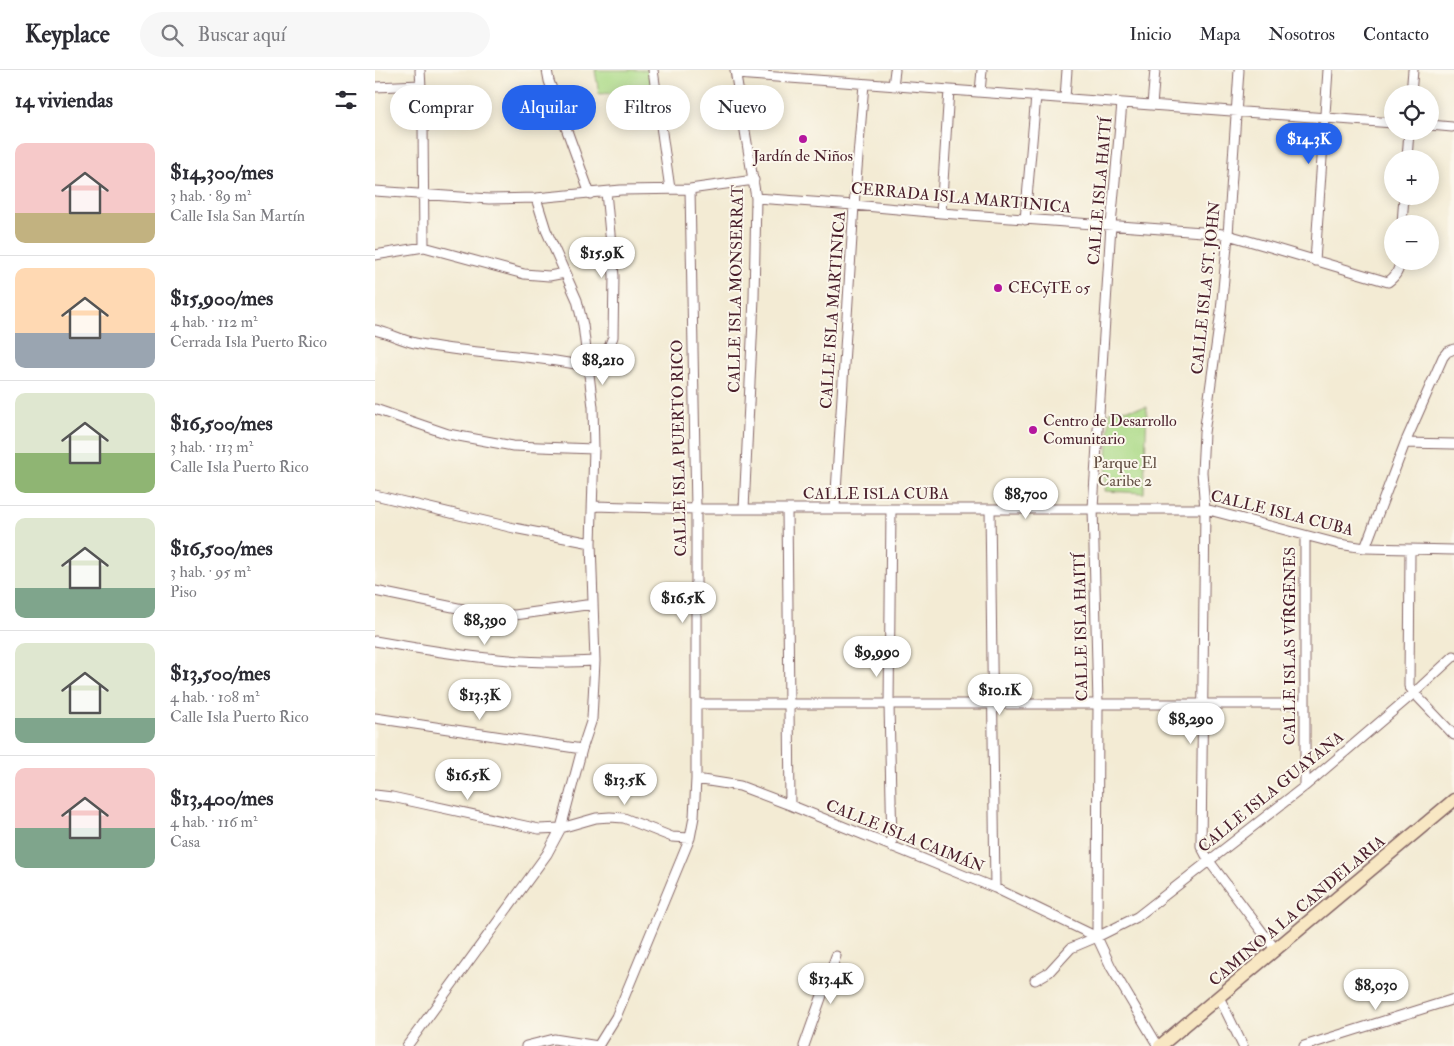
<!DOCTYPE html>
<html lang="es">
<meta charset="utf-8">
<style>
:root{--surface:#fff;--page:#f7f7f7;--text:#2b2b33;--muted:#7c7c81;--line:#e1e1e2;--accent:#2563eb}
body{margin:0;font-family:"IM FELL Double Pica",serif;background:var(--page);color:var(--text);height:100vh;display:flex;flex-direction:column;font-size:19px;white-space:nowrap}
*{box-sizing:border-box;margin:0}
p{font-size:16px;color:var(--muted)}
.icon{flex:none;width:28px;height:28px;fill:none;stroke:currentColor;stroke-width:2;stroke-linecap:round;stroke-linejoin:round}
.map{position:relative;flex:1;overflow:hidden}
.details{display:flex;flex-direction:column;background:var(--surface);width:375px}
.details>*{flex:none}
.guide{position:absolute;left:15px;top:15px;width:475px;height:45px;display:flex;gap:10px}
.controls{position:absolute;left:1009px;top:15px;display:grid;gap:10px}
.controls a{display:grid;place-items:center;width:55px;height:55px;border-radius:50%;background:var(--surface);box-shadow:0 2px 12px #0003;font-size:25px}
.price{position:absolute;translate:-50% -42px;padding:0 11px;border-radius:18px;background:#fff;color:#222;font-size:16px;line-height:32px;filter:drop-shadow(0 1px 2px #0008)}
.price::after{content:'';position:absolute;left:50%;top:30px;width:15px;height:11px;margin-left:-8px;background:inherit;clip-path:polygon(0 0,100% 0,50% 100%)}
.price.active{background:var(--accent);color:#fff}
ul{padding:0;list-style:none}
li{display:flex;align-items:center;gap:15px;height:125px;padding:0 15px}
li+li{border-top:1px solid var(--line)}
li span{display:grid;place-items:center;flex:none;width:140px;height:100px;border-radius:10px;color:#555}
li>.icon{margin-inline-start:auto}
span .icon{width:60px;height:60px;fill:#fffc;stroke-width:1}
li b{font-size:21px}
h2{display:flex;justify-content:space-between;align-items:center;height:60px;padding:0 15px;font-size:21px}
.pill{padding:0 18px;border-radius:22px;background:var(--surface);box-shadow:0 2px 12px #0003;font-size:18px;line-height:45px}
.pill.active{background:var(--accent);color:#fff}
header{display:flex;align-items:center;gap:30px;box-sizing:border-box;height:70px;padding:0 25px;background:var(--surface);border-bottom:1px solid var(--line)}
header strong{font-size:24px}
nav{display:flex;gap:28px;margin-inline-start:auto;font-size:18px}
.search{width:350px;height:45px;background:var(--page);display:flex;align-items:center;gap:12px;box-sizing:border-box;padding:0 18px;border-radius:28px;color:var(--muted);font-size:19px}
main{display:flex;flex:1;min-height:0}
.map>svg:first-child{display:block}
.green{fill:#acda87;stroke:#7b7c59}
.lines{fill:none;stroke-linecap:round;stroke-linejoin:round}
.street-casing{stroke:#856666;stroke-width:11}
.secondary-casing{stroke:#856666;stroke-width:15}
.street{stroke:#fff;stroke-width:9}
.secondary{stroke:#f8e7c3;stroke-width:12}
.poi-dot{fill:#b5179e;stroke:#fbf7ec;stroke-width:2}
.labels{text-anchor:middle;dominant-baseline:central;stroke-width:4;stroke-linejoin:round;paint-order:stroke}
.poi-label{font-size:16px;fill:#4a1f2b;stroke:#fbf7ec;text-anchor:start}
.street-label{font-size:16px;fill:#4a1f2b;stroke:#fbf7ec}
.park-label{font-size:16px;fill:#624e42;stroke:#fbf7ec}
</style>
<header>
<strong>Keyplace</strong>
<div class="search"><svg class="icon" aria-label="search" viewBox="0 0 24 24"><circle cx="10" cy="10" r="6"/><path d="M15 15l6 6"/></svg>Buscar aquí</div>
<nav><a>Inicio</a><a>Mapa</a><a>Nosotros</a><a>Contacto</a></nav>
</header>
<main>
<section class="details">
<h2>14 viviendas<svg class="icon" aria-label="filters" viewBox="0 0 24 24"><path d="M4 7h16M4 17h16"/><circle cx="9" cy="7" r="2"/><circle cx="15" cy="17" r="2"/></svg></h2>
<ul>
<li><span style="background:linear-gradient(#f6c9c9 70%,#c2b280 0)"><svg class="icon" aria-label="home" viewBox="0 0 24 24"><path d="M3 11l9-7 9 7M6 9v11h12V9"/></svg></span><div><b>$14,300/mes</b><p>3 hab. · 89 m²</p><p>Calle Isla San Martín</p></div></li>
<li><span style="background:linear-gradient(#ffd9b3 65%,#9aa5b1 0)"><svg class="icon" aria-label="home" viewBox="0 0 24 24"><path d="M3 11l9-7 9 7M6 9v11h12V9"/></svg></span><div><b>$15,900/mes</b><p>4 hab. · 112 m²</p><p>Cerrada Isla Puerto Rico</p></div></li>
<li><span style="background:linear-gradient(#dfe7d0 60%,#8fb573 0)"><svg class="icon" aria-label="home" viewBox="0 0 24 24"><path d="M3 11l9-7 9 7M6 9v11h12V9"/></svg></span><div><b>$16,500/mes</b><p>3 hab. · 113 m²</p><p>Calle Isla Puerto Rico</p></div></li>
<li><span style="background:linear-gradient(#dfe7d0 70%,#7fa58c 0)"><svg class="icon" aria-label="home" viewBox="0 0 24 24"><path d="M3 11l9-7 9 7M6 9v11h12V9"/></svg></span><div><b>$16,500/mes</b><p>3 hab. · 95 m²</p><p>Piso</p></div></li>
<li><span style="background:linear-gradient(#dfe7d0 75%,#7fa58c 0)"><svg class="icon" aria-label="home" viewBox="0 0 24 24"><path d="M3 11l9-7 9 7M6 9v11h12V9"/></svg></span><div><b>$13,500/mes</b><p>4 hab. · 108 m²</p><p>Calle Isla Puerto Rico</p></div></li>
<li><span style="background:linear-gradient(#f6c9c9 60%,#7fa58c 0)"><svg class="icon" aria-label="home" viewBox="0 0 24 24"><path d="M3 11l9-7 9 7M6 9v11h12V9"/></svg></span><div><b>$13,400/mes</b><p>4 hab. · 116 m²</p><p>Casa</p></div></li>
</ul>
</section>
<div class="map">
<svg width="1079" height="976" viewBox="0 0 1079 976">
<rect width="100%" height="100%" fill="#fbf7ec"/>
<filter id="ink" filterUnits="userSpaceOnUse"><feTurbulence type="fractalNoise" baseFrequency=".02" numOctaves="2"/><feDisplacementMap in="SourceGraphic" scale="10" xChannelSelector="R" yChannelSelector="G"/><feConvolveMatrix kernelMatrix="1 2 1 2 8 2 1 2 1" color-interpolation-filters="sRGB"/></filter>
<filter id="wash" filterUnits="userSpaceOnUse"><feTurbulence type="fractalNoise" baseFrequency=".0096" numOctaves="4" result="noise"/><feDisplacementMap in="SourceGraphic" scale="20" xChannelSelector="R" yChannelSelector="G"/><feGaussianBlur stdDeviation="1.12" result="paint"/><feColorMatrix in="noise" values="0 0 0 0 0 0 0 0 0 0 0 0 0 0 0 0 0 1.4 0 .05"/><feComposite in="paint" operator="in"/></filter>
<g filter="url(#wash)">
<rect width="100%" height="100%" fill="#f3ebd4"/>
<path class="green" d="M220,0H274L278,21L224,24Z
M772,337L769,423L730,421L735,341Z"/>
</g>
<g filter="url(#ink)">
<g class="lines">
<defs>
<path id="street" d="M45,0L48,54L49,177
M172,0L174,11L215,124
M278,0L295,119
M360,0L381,128L379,228L369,439
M864,0L853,165L846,241L829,363L827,402L830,439L826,776L834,791L900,879
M361,4L1018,53
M518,16L520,0
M0,17L46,15
M605,22L607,0
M1036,24L1038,0
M690,28L692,0
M747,33L736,155L718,438L723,634L722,867L736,897L783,976
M777,35L780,0
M1055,55L1077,57
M1032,89L1034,61
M0,121L114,129L161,128L246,120L315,119L379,110
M381,128L479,135L566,143L841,163L853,165L895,177L1013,212C1021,206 1024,201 1025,191
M566,143L574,20
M650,150L661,26
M1027,154L1029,126
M0,185L49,177L149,204L174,206L190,203
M940,191L953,0
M0,260C14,263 26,270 40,273C98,285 157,284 214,297
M214,297L234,277L238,267L239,206L231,122
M0,339L73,364L138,376L219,379
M1030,373L1079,374
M0,425L139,458L216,473
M219,436L321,439H830L964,474L990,478L1079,480
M460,438L479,135L489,14
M412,439L415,735
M516,439L514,634L517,777
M615,439L620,818
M930,466V716
M990,478L1030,373L1068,287L1072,282L1079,279
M1035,480L1034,616L1039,623L1079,665
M0,521L112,544L140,545L218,534
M0,571C73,584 146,596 220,591
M321,634H929
M0,648L207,679
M321,709L365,716L415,735L620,818L722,867
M0,725L17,727L164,759L186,758L221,748L235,747L249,748L297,767L315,768
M660,910L674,902L696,878L722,867L762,847L930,716L1039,623L1079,586
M844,927L868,976
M32,976L172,784L186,758L207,679L217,649L220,591L216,473L219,379L218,337L208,255L202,230L171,160L161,128
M151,976L179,969L223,976
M223,976L241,947L315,768L319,747L321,709V439L315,119
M429,976L461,886
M929,976L1079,929"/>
<path id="secondary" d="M785,976L1079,730"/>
</defs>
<use href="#street" class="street-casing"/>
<use href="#secondary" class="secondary-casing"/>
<use href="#street" class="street"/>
<use href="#secondary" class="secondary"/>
</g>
</g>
<g class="poi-dot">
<circle cx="428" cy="69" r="5"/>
<circle cx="623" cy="218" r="5"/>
<circle cx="658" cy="360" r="5"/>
</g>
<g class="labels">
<g class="poi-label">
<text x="428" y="86" text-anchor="middle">Jardín de Niños</text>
<text x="633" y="218">CECyTE 05</text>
<text x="668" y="351">Centro de Desarrollo<tspan x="668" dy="18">Comunitario</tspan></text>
</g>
<g class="street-label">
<text transform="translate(725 121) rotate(-85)">CALLE ISLA HAITÍ</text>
<text transform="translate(586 128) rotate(5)">CERRADA ISLA MARTINICA</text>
<text transform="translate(831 218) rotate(-84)">CALLE ISLA ST. JOHN</text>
<text transform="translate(361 219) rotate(-89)">CALLE ISLA MONSERRAT</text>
<text transform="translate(458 240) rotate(-86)">CALLE ISLA MARTINICA</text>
<text transform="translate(304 378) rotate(-91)">CALLE ISLA PUERTO RICO</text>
<text x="501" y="424">CALLE ISLA CUBA</text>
<text transform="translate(907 443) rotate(14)">CALLE ISLA CUBA</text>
<text transform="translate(706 557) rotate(-91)">CALLE ISLA HAITÍ</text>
<text transform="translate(915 576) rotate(-90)">CALLE ISLAS VÍRGENES</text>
<text transform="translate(896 722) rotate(-39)">CALLE ISLA GUAYANA</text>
<text transform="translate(530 766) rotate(22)">CALLE ISLA CAIMÁN</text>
<text transform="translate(922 841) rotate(-40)">CAMINO A LA CANDELARIA</text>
</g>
<g class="park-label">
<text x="750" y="393">Parque El<tspan x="750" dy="18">Caribe 2</tspan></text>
</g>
</g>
</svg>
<div class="controls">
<a><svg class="icon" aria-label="locate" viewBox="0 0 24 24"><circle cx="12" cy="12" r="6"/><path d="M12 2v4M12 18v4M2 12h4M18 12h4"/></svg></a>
<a>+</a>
<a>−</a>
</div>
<b class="price active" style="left:934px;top:95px">$14.3K</b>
<b class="price" style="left:227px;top:209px">$15.9K</b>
<b class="price" style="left:228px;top:316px">$8,210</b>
<b class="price" style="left:651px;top:450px">$8,700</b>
<b class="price" style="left:308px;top:554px">$16.5K</b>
<b class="price" style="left:110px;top:576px">$8,390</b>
<b class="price" style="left:502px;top:608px">$9,990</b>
<b class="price" style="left:625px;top:646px">$10.1K</b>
<b class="price" style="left:105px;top:651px">$13.3K</b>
<b class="price" style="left:816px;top:675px">$8,290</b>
<b class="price" style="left:93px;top:731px">$16.5K</b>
<b class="price" style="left:250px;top:736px">$13.5K</b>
<b class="price" style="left:456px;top:935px">$13.4K</b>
<b class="price" style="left:1001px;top:941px">$8,030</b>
<div class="guide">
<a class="pill">Comprar</a>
<a class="pill active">Alquilar</a>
<a class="pill">Filtros</a>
<a class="pill">Nuevo</a>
</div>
</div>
</main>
